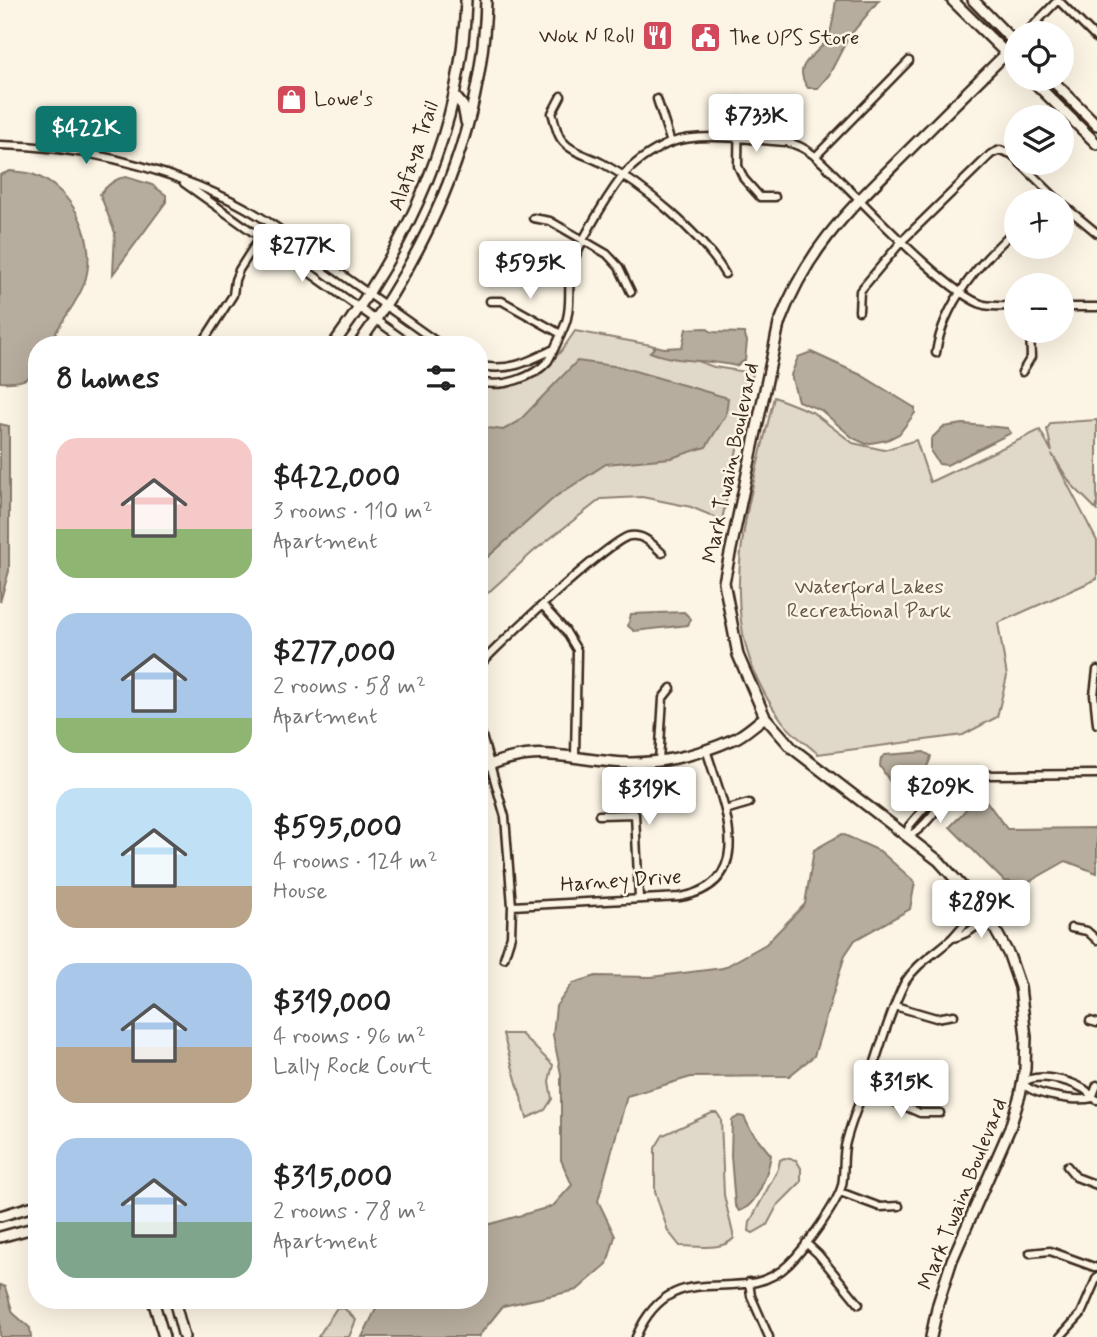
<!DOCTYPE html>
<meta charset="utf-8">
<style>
:root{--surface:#fff;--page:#f6f6f6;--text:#222;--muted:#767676;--accent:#0f766e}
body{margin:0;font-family:Mynerve,sans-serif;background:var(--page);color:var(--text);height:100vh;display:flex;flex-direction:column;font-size:26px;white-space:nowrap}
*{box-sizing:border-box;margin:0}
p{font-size:23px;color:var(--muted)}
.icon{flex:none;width:38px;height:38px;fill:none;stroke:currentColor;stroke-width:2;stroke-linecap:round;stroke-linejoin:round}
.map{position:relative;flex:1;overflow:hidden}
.details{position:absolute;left:28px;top:336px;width:460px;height:973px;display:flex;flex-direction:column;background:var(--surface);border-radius:28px;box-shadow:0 7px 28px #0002}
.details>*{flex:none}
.tools{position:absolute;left:1004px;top:21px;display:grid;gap:14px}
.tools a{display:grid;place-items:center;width:70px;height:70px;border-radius:50%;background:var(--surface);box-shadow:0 7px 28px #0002;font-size:35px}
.price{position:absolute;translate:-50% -60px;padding:0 16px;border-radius:7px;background:#fff;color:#222;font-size:23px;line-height:46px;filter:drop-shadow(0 2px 4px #0008)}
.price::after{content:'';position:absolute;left:50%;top:42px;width:21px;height:16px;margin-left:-10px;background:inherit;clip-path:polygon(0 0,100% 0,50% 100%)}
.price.active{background:var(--accent);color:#fff}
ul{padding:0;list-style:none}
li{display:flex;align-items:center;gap:21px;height:175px;padding:0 28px}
li span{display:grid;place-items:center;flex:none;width:196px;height:140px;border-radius:21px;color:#555}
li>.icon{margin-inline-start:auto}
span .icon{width:84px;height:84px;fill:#fffc;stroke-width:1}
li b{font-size:30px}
h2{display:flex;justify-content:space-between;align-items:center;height:84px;padding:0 28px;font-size:30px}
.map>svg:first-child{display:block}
.green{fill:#e0d8c8;stroke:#8e8173;stroke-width:2}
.water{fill:#b7ad9e;stroke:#85796b;stroke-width:2}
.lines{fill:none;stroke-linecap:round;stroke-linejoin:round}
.street-casing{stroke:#3b2a1e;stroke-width:11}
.secondary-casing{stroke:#3b2a1e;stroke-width:14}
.street{stroke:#fcf5e5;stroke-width:6}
.secondary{stroke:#fcf5e5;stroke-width:9}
.labels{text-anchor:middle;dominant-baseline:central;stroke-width:5;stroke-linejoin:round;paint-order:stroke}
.poi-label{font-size:21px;fill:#3b2a1e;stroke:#fcf5e5;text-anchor:start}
.street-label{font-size:21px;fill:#3b2a1e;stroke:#fcf5e5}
.park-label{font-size:21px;fill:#645648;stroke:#fcf5e5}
</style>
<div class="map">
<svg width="1097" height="1337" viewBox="0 0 1097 1337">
<rect width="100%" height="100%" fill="#fcf5e5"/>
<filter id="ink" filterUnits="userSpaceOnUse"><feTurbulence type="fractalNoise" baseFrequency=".0143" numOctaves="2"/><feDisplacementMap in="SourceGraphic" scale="14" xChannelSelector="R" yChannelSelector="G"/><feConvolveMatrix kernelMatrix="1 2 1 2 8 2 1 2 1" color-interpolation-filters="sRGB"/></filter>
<g filter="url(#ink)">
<path class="green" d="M575,331L651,345L714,367L753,373L722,520L691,507L642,497L601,499L534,551L480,600V386L486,388L539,376L562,350Z
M774,397L812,412L853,443L884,450L916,440L930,482L1040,430L1052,452L1047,429L1051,423L1097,420V510L1071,484L1052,454L1097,541V579L998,623L1007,676L997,717L963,735L818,754C807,744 792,734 783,722C705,621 749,508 774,397Z
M503,1034H521L553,1065L549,1081L552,1099L545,1110L527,1118Z
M712,1113H717L721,1119L724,1195L734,1238C723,1251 696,1246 680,1246L668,1231L655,1192V1148L663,1135Z
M784,1158L796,1160L801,1168V1182L777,1206L767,1225L753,1233L749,1231L750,1222L778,1169L780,1160Z
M344,1308L356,1320L349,1337H318L336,1309Z"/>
<path class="water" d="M836,0H879L848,38L829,75L818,88H808C790,63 817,57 828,38C833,28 834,12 836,0Z
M10,171C17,172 25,172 32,174C75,189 99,242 84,284C76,306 58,323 50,345H37V372C24,382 16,383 0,382V175Z
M126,177L152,185L166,195V202L113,274L115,233L100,194C107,186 115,178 126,177Z
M706,328L712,332L744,333L747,341L745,360L736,366C707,359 678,363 650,352L656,346L664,348L682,347L686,329Z
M811,352L861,375L915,408V413L899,434L887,440L866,444L853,438L821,410L798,401L791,375L798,357Z
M577,361L621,367L728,398L726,415L706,447L671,458L606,464L555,497L480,564V427L503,430L518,422Z
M0,424L9,426V571L0,602Z
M963,424L1007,428L1011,433L947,465L939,464L931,452V439L943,427Z
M684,612L691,619L688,625L634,631L628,626L631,614Z
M924,752L931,756C928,770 911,790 897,793L880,766L881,758L885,755Z
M978,796L987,802L1007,829L1097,828V873L1066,861L1025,884L1004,881L950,827Z
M842,834L880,851L915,882L910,909L855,940L845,955L814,1056L789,1076L691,1077L627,1096L598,1201L615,1236L607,1264L577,1290L503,1306L478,1337H362L376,1309L385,1300H480V1227L553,1206L572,1185L561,1160V1074L553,1035L556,1006L573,983L596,976L651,977L723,968L766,944L805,904L814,850Z
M739,1116L744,1117L750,1129L771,1155C768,1172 758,1206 739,1211L735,1205L731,1156L732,1120Z
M0,1285L5,1287L13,1313L30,1328L31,1337H0Z"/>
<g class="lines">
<defs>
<path id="street" d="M1058,0L1097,39
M1026,33L1058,0
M561,96L552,113C555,121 556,132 561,139C570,152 589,156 602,163C643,185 702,234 725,274
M657,99L671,143
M739,101L738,166L744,179L760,197H775
M0,145C80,146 153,164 226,198C261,214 293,239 324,262C363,290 402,317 441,345
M816,156L909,61
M1020,163L1059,201
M184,183L411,345
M1062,204L1097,233
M533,218L550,221L607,254L619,267L631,292
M490,301H502L561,334
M1062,307H1097
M859,311L860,291L902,241L991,154L1000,150L1011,154L1017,159
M201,345L233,295L235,280L239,270L260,237L272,225
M936,353C943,303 981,261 1017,228
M480,366C510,371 525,363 552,350
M1022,372L1031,357L1030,331
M480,382C502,388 533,378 548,361C551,356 566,325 567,318C571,303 568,290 570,275C573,251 607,197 622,177C634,162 652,151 669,143C700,131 753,140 786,142C812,147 827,168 846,186C873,213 951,296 984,305C995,307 1006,306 1017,306
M543,606L565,630L577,650L575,756
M480,665C496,646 613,537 630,536C644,534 652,544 662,553
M1097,670L1094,695L1097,724
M480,729L505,817L512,906L511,936L504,958
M659,761L663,698L671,688
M725,810L749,803
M599,815L635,814L639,898
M906,836L909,826L937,793L966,778L985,775L1097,774
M906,836C921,834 946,799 951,785
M512,906L680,897C762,882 721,800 706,749
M1071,928L1087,931L1097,940
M953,938C967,934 980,927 986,913
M895,1006L936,1018L954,1015
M1090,1021L1097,1023
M865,1089L920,1113H940
M1092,1098C1078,1102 1031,1095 1023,1083C1036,1072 1069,1080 1084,1089C1089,1092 1091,1097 1097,1100
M1092,1098L1097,1085
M1067,1166L1076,1177L1097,1185
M840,1192L880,1207L899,1206
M806,1243L818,1254L859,1304
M1030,1253L1050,1251L1097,1268
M749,1282L751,1296L769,1337
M636,1337C673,1250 740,1312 789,1264C804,1249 837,1205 842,1185C845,1171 842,1156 846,1142C853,1115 865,1088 875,1062C884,1035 892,1007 905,982C917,963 935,954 951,939C962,928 968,915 986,913
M1060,1337L1081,1314L1097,1277"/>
<path id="secondary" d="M952,0L1017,64
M973,0L1017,45
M1031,79L1097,144
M1051,79L1097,125
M454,95L463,106L466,122
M333,345C409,241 462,131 466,0
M358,345C432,243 483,128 486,0
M480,769C533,745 559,757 612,762C653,766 697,756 734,739C745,734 755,724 765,717
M0,1216L37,1205
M0,1237L37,1227
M153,1300L164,1337
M174,1300L184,1337
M931,1337L938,1304L952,1260L1010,1128L1020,1095L1025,1069L1026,1037L1020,987L1009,955L986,913L939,861L792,748L765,717L738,655L724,582L779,324C808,246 852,207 909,150C944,115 980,79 1016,44"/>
</defs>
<use href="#street" class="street-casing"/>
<use href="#secondary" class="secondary-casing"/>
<use href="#street" class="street"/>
<use href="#secondary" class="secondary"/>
</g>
</g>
<defs>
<symbol id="restaurant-square" viewBox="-11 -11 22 22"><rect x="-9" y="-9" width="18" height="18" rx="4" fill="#d1495b" stroke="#fcf5e5"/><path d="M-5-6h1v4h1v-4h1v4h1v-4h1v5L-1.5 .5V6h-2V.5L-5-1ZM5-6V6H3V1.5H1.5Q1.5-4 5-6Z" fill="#fff"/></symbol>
<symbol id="civic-square" viewBox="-11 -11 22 22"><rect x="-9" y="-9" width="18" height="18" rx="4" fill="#d1495b" stroke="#fcf5e5"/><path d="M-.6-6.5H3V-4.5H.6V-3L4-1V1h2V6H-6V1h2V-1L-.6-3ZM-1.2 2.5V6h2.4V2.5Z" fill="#fff"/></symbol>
<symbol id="shop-square" viewBox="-11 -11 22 22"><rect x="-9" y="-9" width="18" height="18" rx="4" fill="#d1495b" stroke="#fcf5e5"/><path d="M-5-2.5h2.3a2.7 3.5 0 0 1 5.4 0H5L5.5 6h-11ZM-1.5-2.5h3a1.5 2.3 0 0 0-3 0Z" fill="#fff"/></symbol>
</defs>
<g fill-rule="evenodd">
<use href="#restaurant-square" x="640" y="18" width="35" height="35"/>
<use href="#civic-square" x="688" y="20" width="35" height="35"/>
<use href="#shop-square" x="274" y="82" width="35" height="35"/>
</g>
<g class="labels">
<g class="poi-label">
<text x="634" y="36" text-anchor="end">Wok N Roll</text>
<text x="729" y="38">The UPS Store</text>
<text x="314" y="99">Lowe's</text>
</g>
<g class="street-label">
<text transform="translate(414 156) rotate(-71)">Alafaya Trail</text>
<text transform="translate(731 463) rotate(-78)">Mark Twain Boulevard</text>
<text transform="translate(621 881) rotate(-4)">Harney Drive</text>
<text transform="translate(963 1194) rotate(-68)">Mark Twain Boulevard</text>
</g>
<g class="park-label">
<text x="869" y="587">Waterford Lakes<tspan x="869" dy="24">Recreational Park</tspan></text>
</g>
</g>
</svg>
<div class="tools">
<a><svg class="icon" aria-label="locate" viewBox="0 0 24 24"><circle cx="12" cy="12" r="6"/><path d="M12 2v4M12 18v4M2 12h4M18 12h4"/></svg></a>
<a><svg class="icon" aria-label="layers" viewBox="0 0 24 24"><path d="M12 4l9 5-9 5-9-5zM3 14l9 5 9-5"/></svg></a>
<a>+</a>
<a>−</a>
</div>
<b class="price" style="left:756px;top:154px">$733K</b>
<b class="price active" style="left:86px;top:166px">$422K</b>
<b class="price" style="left:302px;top:284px">$277K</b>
<b class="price" style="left:530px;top:301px">$595K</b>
<b class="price" style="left:940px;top:825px">$209K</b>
<b class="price" style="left:649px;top:827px">$319K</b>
<b class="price" style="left:981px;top:940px">$289K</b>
<b class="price" style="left:901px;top:1120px">$315K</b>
<section class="details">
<h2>8 homes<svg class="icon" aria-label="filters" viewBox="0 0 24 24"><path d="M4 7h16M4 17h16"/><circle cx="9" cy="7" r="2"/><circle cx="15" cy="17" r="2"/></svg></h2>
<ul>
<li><span style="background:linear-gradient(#f6c9c9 65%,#8fb573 0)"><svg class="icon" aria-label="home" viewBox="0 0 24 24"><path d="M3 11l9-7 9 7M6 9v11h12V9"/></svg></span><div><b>$422,000</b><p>3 rooms · 110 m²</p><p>Apartment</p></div></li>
<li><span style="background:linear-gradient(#a9c7e8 75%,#8fb573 0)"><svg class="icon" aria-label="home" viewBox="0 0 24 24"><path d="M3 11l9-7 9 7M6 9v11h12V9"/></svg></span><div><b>$277,000</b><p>2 rooms · 58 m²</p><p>Apartment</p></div></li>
<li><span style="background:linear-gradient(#bfe0f5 70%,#b9a48a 0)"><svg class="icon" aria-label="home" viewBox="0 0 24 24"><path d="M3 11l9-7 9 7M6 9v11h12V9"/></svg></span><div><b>$595,000</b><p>4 rooms · 124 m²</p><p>House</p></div></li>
<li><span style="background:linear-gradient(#a9c7e8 60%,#b9a48a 0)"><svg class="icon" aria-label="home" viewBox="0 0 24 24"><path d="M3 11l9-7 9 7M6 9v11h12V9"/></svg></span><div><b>$319,000</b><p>4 rooms · 96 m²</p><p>Lally Rock Court</p></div></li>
<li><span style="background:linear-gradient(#a9c7e8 60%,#7fa58c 0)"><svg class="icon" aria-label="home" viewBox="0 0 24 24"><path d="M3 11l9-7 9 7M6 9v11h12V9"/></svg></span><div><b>$315,000</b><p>2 rooms · 78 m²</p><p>Apartment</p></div></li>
</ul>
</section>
</div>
